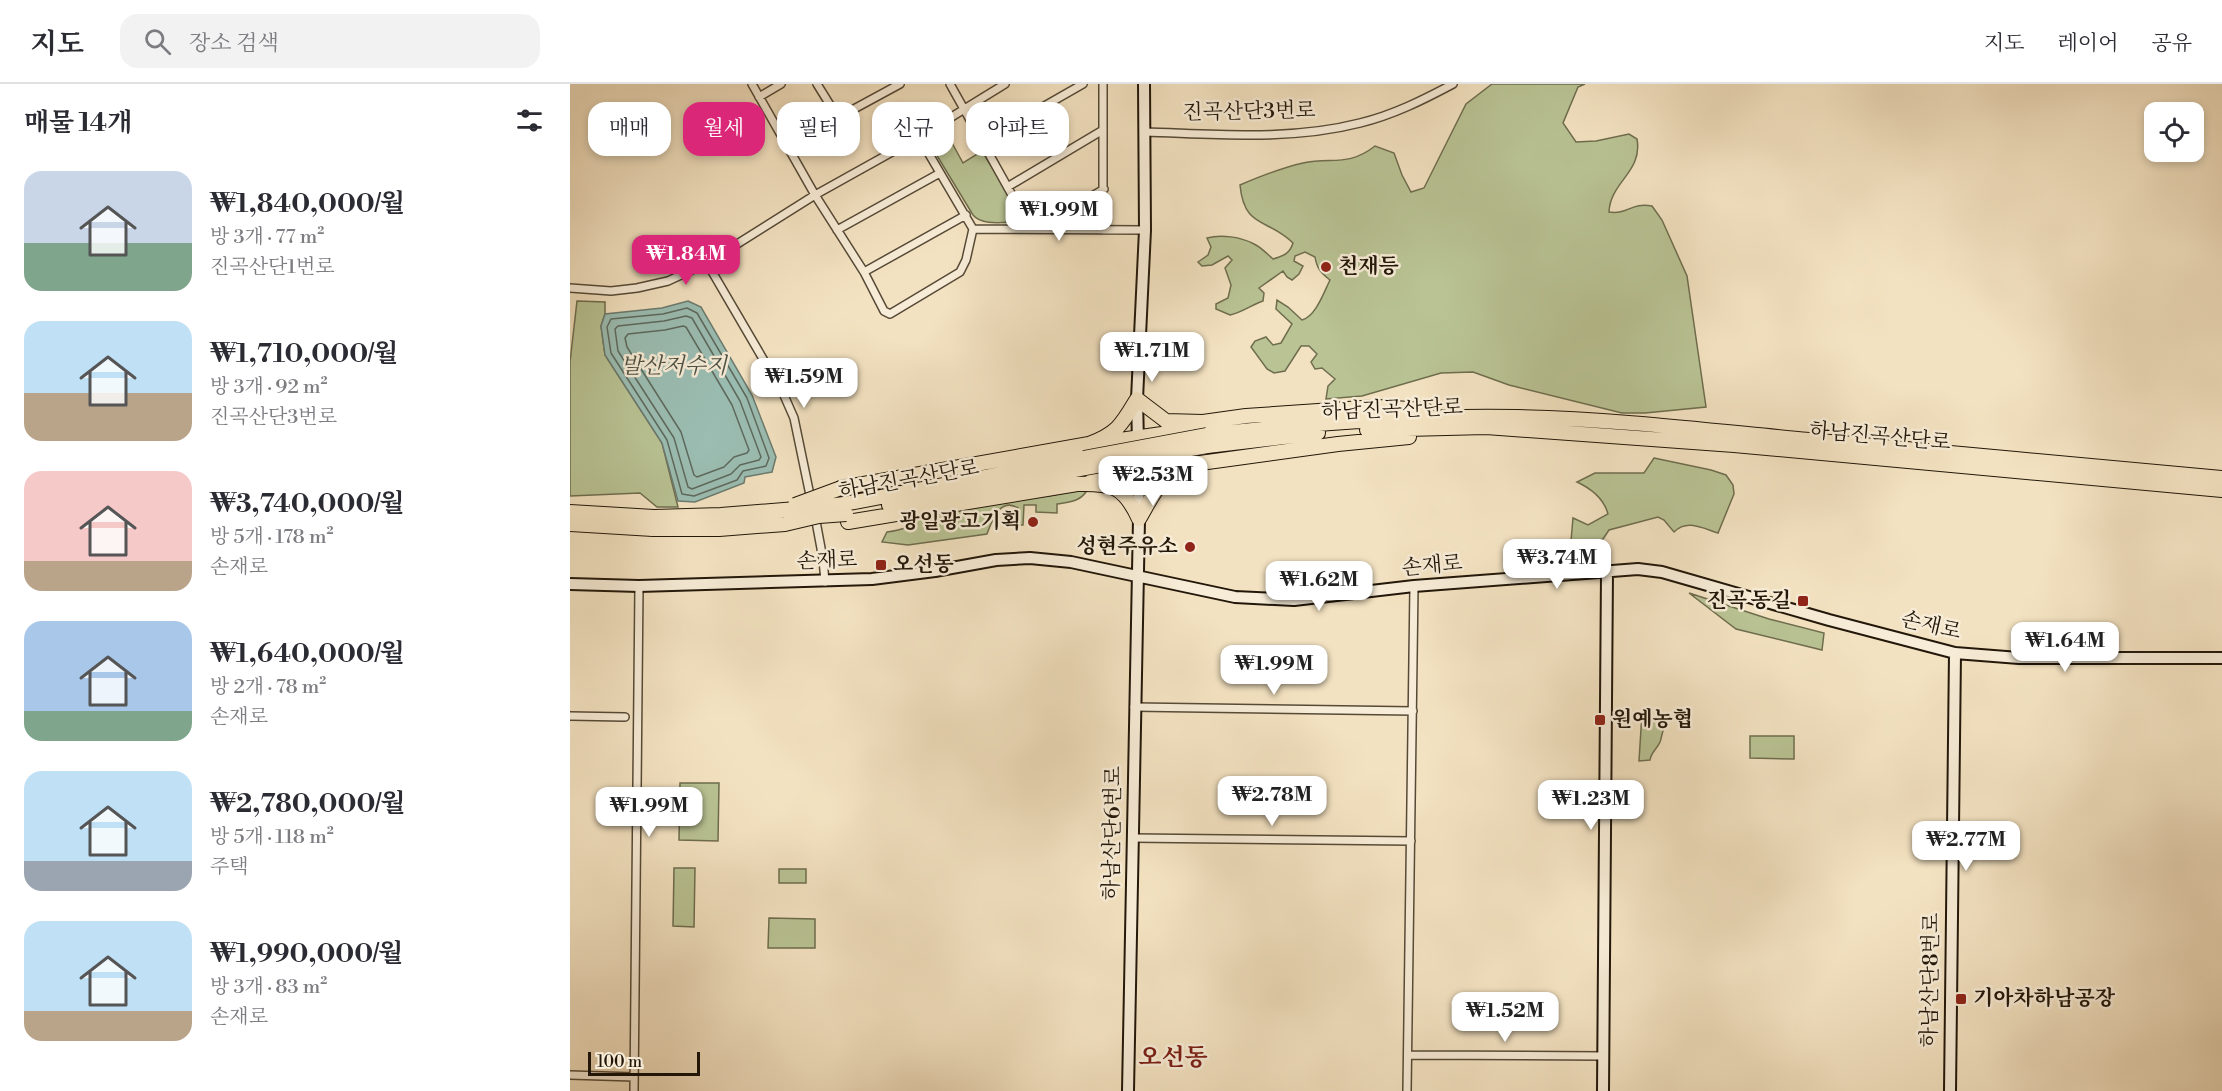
<!DOCTYPE html>
<html lang="ko">
<meta charset="utf-8">
<style>
:root{--surface:#fff;--page:#f2f2f3;--text:#2b2b33;--muted:#7c7c81;--line:#e1e1e2;--accent:#db2777}
body{margin:0;font-family:"Libre Bodoni","Noto Serif KR",serif;background:var(--page);color:var(--text);height:100vh;display:flex;flex-direction:column;font-size:22px;white-space:nowrap}
*{box-sizing:border-box;margin:0}
p{font-size:20px;color:var(--muted)}
.icon{flex:none;width:33px;height:33px;fill:none;stroke:currentColor;stroke-width:2;stroke-linecap:round;stroke-linejoin:round}
.map{position:relative;flex:1;overflow:hidden}
.drawer{display:flex;flex-direction:column;background:var(--surface);width:570px}
.drawer>*{flex:none}
.guide{position:absolute;left:18px;top:18px;width:570px;height:54px;display:flex;gap:12px}
.fabs{position:absolute;left:1574px;top:18px;display:grid;gap:12px}
.fabs a{display:grid;place-items:center;width:60px;height:60px;border-radius:12px;background:var(--surface);box-shadow:0 3px 9px #0003;font-size:30px}
.scale{position:absolute;left:18px;bottom:15px;width:112px;box-sizing:border-box;padding-left:6px;border:3px solid #221709;border-top:0;font-size:16px;line-height:21px;white-space:nowrap;color:#221709;-webkit-text-stroke:4px #f7ecd7;paint-order:stroke}
.price{position:absolute;translate:-50% -51px;padding:0 14px;border-radius:12px;background:#fff;color:#222;font-size:20px;line-height:39px;filter:drop-shadow(0 2px 3px #0008)}
.price::after{content:'';position:absolute;left:50%;top:36px;width:18px;height:14px;margin-left:-9px;background:inherit;clip-path:polygon(0 0,100% 0,50% 100%)}
.price.on{background:var(--accent);color:#fff}
ul{padding:0;list-style:none}
li{display:flex;align-items:center;gap:18px;height:150px;padding:0 24px}
li span{display:grid;place-items:center;flex:none;width:168px;height:120px;border-radius:18px;color:#555}
li>.icon{margin-inline-start:auto}
span .icon{width:72px;height:72px;fill:#fffc;stroke-width:1}
li b{font-size:26px}
h2{display:flex;justify-content:space-between;align-items:center;height:72px;padding:0 24px;font-size:26px}
.pill{padding:0 21px;border-radius:18px;background:var(--surface);box-shadow:0 3px 9px #0003;font-size:21px;line-height:54px}
.pill.on{background:var(--accent);color:#fff}
header{display:flex;align-items:center;gap:36px;box-sizing:border-box;height:84px;padding:0 30px;background:var(--surface);border-bottom:2px solid var(--line)}
header strong{font-size:28px}
nav{display:flex;gap:33px;margin-inline-start:auto;font-size:21px}
.search{width:420px;height:54px;background:var(--page);display:flex;align-items:center;gap:15px;box-sizing:border-box;padding:0 21px;border-radius:18px;color:var(--muted);font-size:22px}
main{display:flex;flex:1;min-height:0}
.map>svg:first-child{display:block}
.green{fill:#b9c394;stroke:#6e6d4e;stroke-width:1.5}
.water{fill:#9bbeb3;stroke:#6b7b6f;stroke-width:1.5}
.lines{fill:none;stroke-linecap:round;stroke-linejoin:round}
.shore{stroke:#5e6a5e;stroke-width:1.5}
.street-casing{stroke:#564a37;stroke-width:10}
.secondary-casing{stroke:#221709;stroke-width:14}
.highway-casing{stroke:#221709;stroke-width:16}
.street{stroke:#f7ecd7;stroke-width:7}
.secondary{stroke:#f7ecd7;stroke-width:10}
.highway{stroke:#f3e2c1;stroke-width:14}
.highway-bridge-casing{stroke:#221709;stroke-width:16;stroke-linecap:butt}
.highway-bridge{stroke:#f3e2c1;stroke-width:14}
.poi-dot{fill:#8f2418;stroke:#f7ecd7;stroke-width:2}
.labels{text-anchor:middle;dominant-baseline:central;stroke-width:5;stroke-linejoin:round;paint-order:stroke}
.street-label{font-size:21px;fill:#221709;stroke:#f7ecd7}
.poi-label{font-size:21px;font-weight:bold;fill:#221709;stroke:#f7ecd7;text-anchor:start}
.water-label{font-size:22px;font-style:italic;fill:#4c5144;stroke:#f7ecd7}
.quarter-label{font-size:24px;font-weight:bold;fill:#7a1f14;stroke:#f7ecd7}
</style>
<header>
<strong>지도</strong>
<div class="search"><svg class="icon" aria-label="search" viewBox="0 0 24 24"><circle cx="10" cy="10" r="6"/><path d="M15 15l6 6"/></svg>장소 검색</div>
<nav><a>지도</a><a>레이어</a><a>공유</a></nav>
</header>
<main>
<section class="drawer">
<h2>매물 14개<svg class="icon" aria-label="filters" viewBox="0 0 24 24"><path d="M4 7h16M4 17h16"/><circle cx="9" cy="7" r="2"/><circle cx="15" cy="17" r="2"/></svg></h2>
<ul>
<li><span style="background:linear-gradient(#c9d6e8 60%,#7fa58c 0)"><svg class="icon" aria-label="home" viewBox="0 0 24 24"><path d="M3 11l9-7 9 7M6 9v11h12V9"/></svg></span><div><b>₩1,840,000/월</b><p>방 3개 · 77 m²</p><p>진곡산단1번로</p></div></li>
<li><span style="background:linear-gradient(#bfe0f5 60%,#b9a48a 0)"><svg class="icon" aria-label="home" viewBox="0 0 24 24"><path d="M3 11l9-7 9 7M6 9v11h12V9"/></svg></span><div><b>₩1,710,000/월</b><p>방 3개 · 92 m²</p><p>진곡산단3번로</p></div></li>
<li><span style="background:linear-gradient(#f6c9c9 75%,#b9a48a 0)"><svg class="icon" aria-label="home" viewBox="0 0 24 24"><path d="M3 11l9-7 9 7M6 9v11h12V9"/></svg></span><div><b>₩3,740,000/월</b><p>방 5개 · 178 m²</p><p>손재로</p></div></li>
<li><span style="background:linear-gradient(#a9c7e8 75%,#7fa58c 0)"><svg class="icon" aria-label="home" viewBox="0 0 24 24"><path d="M3 11l9-7 9 7M6 9v11h12V9"/></svg></span><div><b>₩1,640,000/월</b><p>방 2개 · 78 m²</p><p>손재로</p></div></li>
<li><span style="background:linear-gradient(#bfe0f5 75%,#9aa5b1 0)"><svg class="icon" aria-label="home" viewBox="0 0 24 24"><path d="M3 11l9-7 9 7M6 9v11h12V9"/></svg></span><div><b>₩2,780,000/월</b><p>방 5개 · 118 m²</p><p>주택</p></div></li>
<li><span style="background:linear-gradient(#bfe0f5 75%,#b9a48a 0)"><svg class="icon" aria-label="home" viewBox="0 0 24 24"><path d="M3 11l9-7 9 7M6 9v11h12V9"/></svg></span><div><b>₩1,990,000/월</b><p>방 3개 · 83 m²</p><p>손재로</p></div></li>
</ul>
</section>
<div class="map">
<svg width="1652" height="1007" viewBox="0 0 1652 1007">
<rect width="100%" height="100%" fill="#f3e2c1"/>
<filter id="stains"><feTurbulence type="fractalNoise" baseFrequency=".00333" numOctaves="4"/><feColorMatrix values="0 0 0 0 .2 0 0 0 0 .09 0 0 0 0 .02 0 0 0 .5 -.17"/></filter>
<radialGradient id="worn" r=".72"><stop offset=".6" stop-color="#630" stop-opacity="0"/><stop offset="1" stop-color="#630" stop-opacity=".3"/></radialGradient>
<path class="green" d="M922,0H1015L1008,3L993,39L1006,58L1026,57L1059,50L1067,55C1073,88 1040,98 1039,128C1058,131 1061,118 1082,122L1092,136L1117,192L1136,323L1075,329H1052L939,301L903,288L871,289L792,312L756,315L758,302L765,295L752,284L745,285L741,278L747,270L739,262H731L715,287L704,289L697,285L681,263L685,257L696,253L703,261L711,259L722,240L706,225L707,216L718,223L732,236C746,232 754,208 760,196C751,189 747,185 745,173L735,168L725,172L724,177L733,182L729,190L722,196L717,193L713,187L689,204L694,209L693,217C681,221 673,228 660,231L646,225V220L658,214L661,201L655,184L662,176L658,172L642,181L632,182L628,178L638,171L641,163L637,154C651,150 671,153 684,160C691,163 697,170 703,175C714,172 720,169 723,159C698,134 674,145 670,101C691,92 711,84 733,79C763,73 778,83 805,62L824,69L832,91L841,108L854,104L896,20Z
M376,48L393,79L412,67L451,131L447,138C434,138 412,142 403,131L363,65L365,54Z
M7,217L35,218V230L31,242L35,271L92,359L108,423H87L70,409L0,412V278Z
M1084,374L1141,386L1156,391L1163,401L1164,410L1148,449C1132,444 1117,435 1104,448L1094,436L1088,433L1039,446L1033,455L1023,458L1001,457L1003,434L1018,441L1038,430C1034,415 1022,405 1007,398L1025,389H1074Z
M509,406L516,408C509,418 498,418 487,420V429L466,428V421H454L453,441H446L449,432L448,424C430,413 422,436 417,450L338,461L312,458L317,448C333,446 341,443 351,431L435,416L479,412Z
M1119,509L1199,535L1254,549L1252,566L1166,545Z
M1072,629L1082,634L1095,632L1098,639C1091,646 1093,650 1090,658C1087,665 1081,668 1080,676L1069,677Z
M1180,652H1224V675L1180,674Z
M110,699H149L148,757L109,756Z
M104,784H125L124,843L103,842Z
M209,785H236V799H209Z
M199,834L245,835V864H198Z"/>
<path class="water" d="M118,217L131,223L182,311L206,373L202,388L175,393L174,399L125,418L108,417L92,359L35,271L31,242L35,230L92,224Z"/>
<g class="lines">
<path class="shore" d="M117,224L127,229L177,314L199,374L196,382L173,387L167,396L124,412L112,410L97,356L41,269L37,243L41,235L93,230Z
M116,232L122,234L170,317L191,373L189,376L170,381L161,390L122,405L118,403L104,354L48,267L45,245L48,242L94,237Z
M113,242L116,243L162,321L179,366L177,369L164,373L154,383L127,393L124,391L111,348L57,263L55,254L58,250L95,246Z"/>
<defs>
<path id="street" d="M182,0L245,111L294,188L314,227L320,230L390,188L396,176L403,145L349,53
M247,0L265,29L271,32L330,0
M380,0L461,145
M189,13L211,0
M575,48C646,50 720,57 790,39C823,31 853,16 883,0
M413,57L513,0
M439,102L533,46
M403,145L575,146
M479,145L487,133L534,105
M267,146L370,89
M533,146V0
M137,179L213,309L224,334L241,416
M294,188L396,131
M0,204L41,207L67,204L98,197L137,179L245,111L349,53L435,0
M245,432L253,475L255,498
M564,623L843,627
M0,632L55,633
M562,754L841,757
M838,971L1033,972
M0,991L64,993
M64,1007L69,502
M837,1007L844,502"/>
<path id="secondary" d="M568,359L567,315L575,146L574,0
M0,500L69,502L302,495L365,487L426,476L460,474L501,478L665,513L724,516L844,502L1068,485L1092,488L1259,536L1385,569L1449,574H1652
M558,1007L569,435L568,383
M1033,1007L1037,488
M1380,1007L1385,569"/>
<path id="highway" d="M797,346L916,343L1164,361L1652,406
M637,351C740,339 845,331 948,333C1045,335 1143,347 1239,356C1377,369 1514,381 1652,394
M529,359L592,350L619,342
M637,362L748,349
M523,395L611,382
M271,404L519,360C548,349 552,340 567,315L596,337L633,338L676,332L807,323L856,326
M274,420L514,374
M319,421L515,384
M0,428L84,433
M569,435C587,404 588,395 623,380L768,360L839,353
M278,438L507,400C542,399 554,402 569,435
M0,440L83,445"/>
</defs>
<use href="#street" class="street-casing"/>
<use href="#secondary" class="secondary-casing"/>
<use href="#highway" class="highway-casing"/>
<use href="#street" class="street"/>
<use href="#secondary" class="secondary"/>
<use href="#highway" class="highway"/>
<defs>
<path id="highway-bridge" d="M514,374L637,351
M515,384L637,362
M225,421L271,404
M84,433L151,431L251,423L274,420
M83,445H149L215,440L249,432L276,430"/>
</defs>
<use href="#highway-bridge" class="highway-bridge-casing"/>
<use href="#highway-bridge" class="highway-bridge"/>
</g>
<g class="poi-dot">
<circle cx="756" cy="183" r="6"/>
<circle cx="463" cy="438" r="6"/>
<circle cx="620" cy="463" r="6"/>
<rect x="305" y="475" width="12" height="12" rx="3"/>
<rect x="1227" y="511" width="12" height="12" rx="3"/>
<rect x="1024" y="630" width="12" height="12" rx="3"/>
<rect x="1385" y="909" width="12" height="12" rx="3"/>
</g>
<g class="labels">
<g class="street-label">
<text transform="translate(679 28) rotate(-1)">진곡산단3번로</text>
<text transform="translate(822 326) rotate(-2)">하남진곡산단로</text>
<text transform="translate(1310 353) rotate(5)">하남진곡산단로</text>
<text transform="translate(339 396) rotate(-10)">하남진곡산단로</text>
<text transform="translate(257 477) rotate(-2)">손재로</text>
<text transform="translate(862 482) rotate(-5)">손재로</text>
<text transform="translate(1361 542) rotate(13)">손재로</text>
<text transform="translate(543 749) rotate(-89)">하남산단6번로</text>
<text transform="translate(1361 896) rotate(-89)">하남산단8번로</text>
</g>
<g class="poi-label">
<text x="768" y="183">천재등</text>
<text x="451" y="438" text-anchor="end">광일광고기획</text>
<text x="608" y="463" text-anchor="end">성현주유소</text>
<text x="323" y="481">오선동</text>
<text x="1221" y="517" text-anchor="end">진곡 동길</text>
<text x="1042" y="636">원예농협</text>
<text x="1403" y="915">기아차하남공장</text>
</g>
<g class="water-label">
<text x="104" y="282">발산저수지</text>
</g>
<g class="quarter-label">
<text x="603" y="974">오선동</text>
</g>
</g>
<rect width="100%" height="100%" filter="url(#stains)"/>
<rect width="100%" height="100%" fill="url(#worn)"/>
</svg>
<div class="fabs">
<a><svg class="icon" aria-label="locate" viewBox="0 0 24 24"><circle cx="12" cy="12" r="6"/><path d="M12 2v4M12 18v4M2 12h4M18 12h4"/></svg></a>
</div>
<div class="scale">100 m</div>
<b class="price" style="left:489px;top:158px">₩1.99M</b>
<b class="price on" style="left:116px;top:202px">₩1.84M</b>
<b class="price" style="left:582px;top:299px">₩1.71M</b>
<b class="price" style="left:234px;top:325px">₩1.59M</b>
<b class="price" style="left:583px;top:423px">₩2.53M</b>
<b class="price" style="left:987px;top:506px">₩3.74M</b>
<b class="price" style="left:749px;top:528px">₩1.62M</b>
<b class="price" style="left:1495px;top:589px">₩1.64M</b>
<b class="price" style="left:704px;top:612px">₩1.99M</b>
<b class="price" style="left:702px;top:743px">₩2.78M</b>
<b class="price" style="left:1021px;top:747px">₩1.23M</b>
<b class="price" style="left:79px;top:754px">₩1.99M</b>
<b class="price" style="left:1396px;top:788px">₩2.77M</b>
<b class="price" style="left:935px;top:959px">₩1.52M</b>
<div class="guide">
<a class="pill">매매</a>
<a class="pill on">월세</a>
<a class="pill">필터</a>
<a class="pill">신규</a>
<a class="pill">아파트</a>
</div>
</div>
</main>
